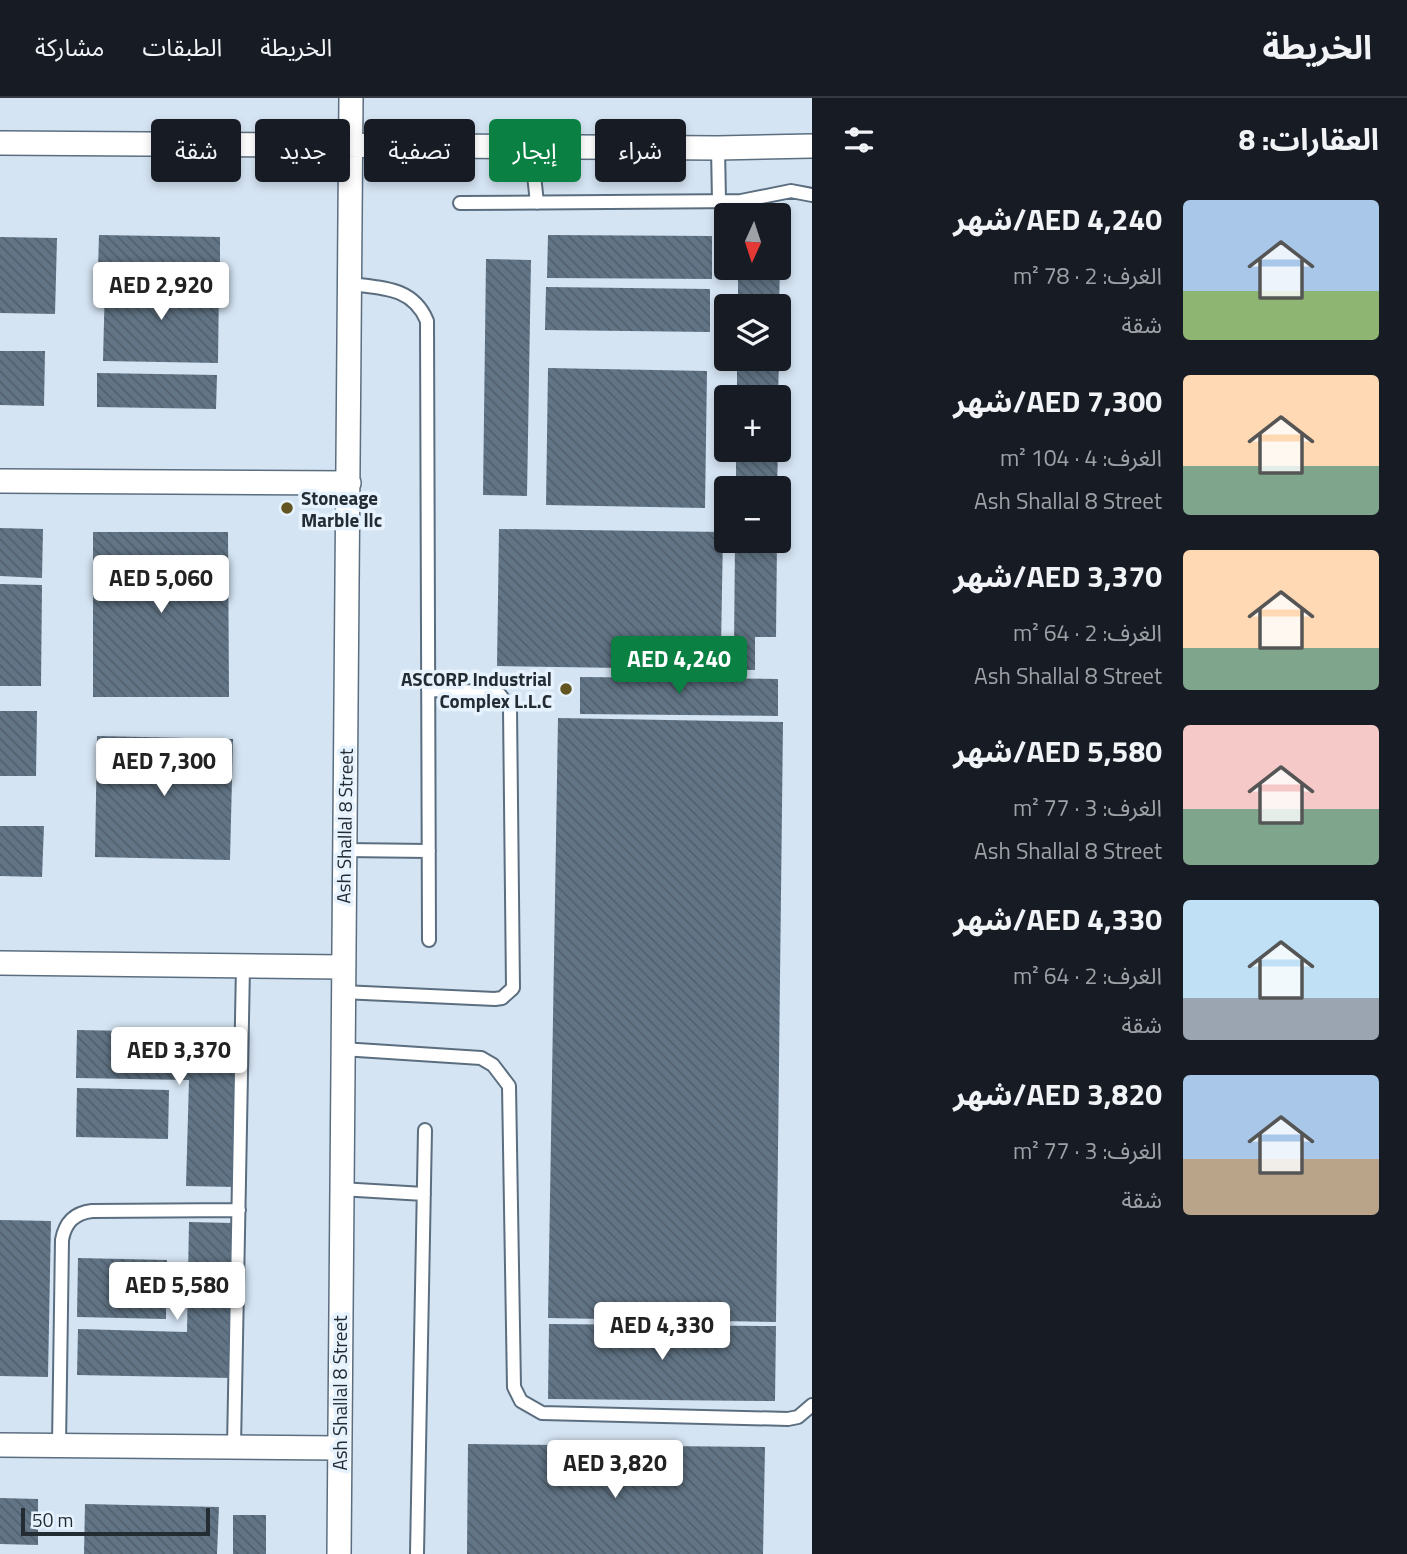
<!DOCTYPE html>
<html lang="ar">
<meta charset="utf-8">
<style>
:root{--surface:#171b24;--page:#20242c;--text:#f1f3f6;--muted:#9ea1a6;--line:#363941;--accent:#0b8043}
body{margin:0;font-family:"Titillium Web","Noto Sans Arabic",sans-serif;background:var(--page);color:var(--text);direction:rtl;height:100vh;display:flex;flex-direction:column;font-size:26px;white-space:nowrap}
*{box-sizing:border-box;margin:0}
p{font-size:23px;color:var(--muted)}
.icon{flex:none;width:38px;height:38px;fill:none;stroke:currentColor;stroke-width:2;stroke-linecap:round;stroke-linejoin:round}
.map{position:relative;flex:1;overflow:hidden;direction:ltr}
.sheet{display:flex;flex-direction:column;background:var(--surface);width:595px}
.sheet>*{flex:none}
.hud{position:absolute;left:21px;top:21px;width:665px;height:63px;direction:rtl;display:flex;gap:14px}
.needle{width:46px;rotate:183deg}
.fabs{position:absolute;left:714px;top:105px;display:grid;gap:14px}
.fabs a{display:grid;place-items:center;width:77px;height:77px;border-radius:7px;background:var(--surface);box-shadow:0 4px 10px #0003;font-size:35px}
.scale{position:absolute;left:21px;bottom:18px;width:189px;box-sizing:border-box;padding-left:7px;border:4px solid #242c33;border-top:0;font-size:19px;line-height:24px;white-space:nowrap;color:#242c33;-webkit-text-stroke:5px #e6f3ff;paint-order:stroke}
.price{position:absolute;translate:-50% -60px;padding:0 16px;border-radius:7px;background:#fff;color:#222;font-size:23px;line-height:46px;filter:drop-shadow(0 2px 4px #0008)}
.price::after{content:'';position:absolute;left:50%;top:42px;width:21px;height:16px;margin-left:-10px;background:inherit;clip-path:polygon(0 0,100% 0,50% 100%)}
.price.on{background:var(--accent);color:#fff}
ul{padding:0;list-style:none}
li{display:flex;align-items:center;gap:21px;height:175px;padding:0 28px}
li span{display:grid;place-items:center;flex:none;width:196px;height:140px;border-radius:7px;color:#555}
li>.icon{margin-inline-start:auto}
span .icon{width:84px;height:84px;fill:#fffc;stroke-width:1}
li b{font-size:30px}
h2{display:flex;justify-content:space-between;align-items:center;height:84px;padding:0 28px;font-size:30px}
.tag{padding:0 24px;border-radius:7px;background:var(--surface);box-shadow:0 4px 10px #0003;font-size:24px;line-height:63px}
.tag.on{background:var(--accent);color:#fff}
header{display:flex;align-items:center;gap:42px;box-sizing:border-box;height:98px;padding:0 35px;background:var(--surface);border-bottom:2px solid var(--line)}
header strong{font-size:33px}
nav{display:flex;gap:38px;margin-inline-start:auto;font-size:24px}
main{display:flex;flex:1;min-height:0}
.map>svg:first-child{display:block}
.built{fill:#d5e4f3;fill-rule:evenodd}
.building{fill:url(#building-back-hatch)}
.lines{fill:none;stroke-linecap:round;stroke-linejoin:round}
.lane-casing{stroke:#5b6e7f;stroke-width:16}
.street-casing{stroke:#5b6e7f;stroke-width:26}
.lane{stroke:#fff;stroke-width:12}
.street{stroke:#fff;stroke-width:23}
.poi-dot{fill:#625522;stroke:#e6f3ff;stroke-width:2.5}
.labels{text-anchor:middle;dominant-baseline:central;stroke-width:7;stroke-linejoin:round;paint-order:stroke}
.poi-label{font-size:19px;font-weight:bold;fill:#242c33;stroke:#e6f3ff;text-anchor:start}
.street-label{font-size:19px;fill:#242c33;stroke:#e6f3ff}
</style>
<header>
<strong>الخريطة</strong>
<nav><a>الخريطة</a><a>الطبقات</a><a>مشاركة</a></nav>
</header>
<main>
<section class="sheet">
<h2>العقارات: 8<svg class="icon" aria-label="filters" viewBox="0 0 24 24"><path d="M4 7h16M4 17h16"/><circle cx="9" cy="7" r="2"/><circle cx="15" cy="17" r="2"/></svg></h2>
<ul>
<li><span style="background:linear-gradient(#a9c7e8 65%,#8fb573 0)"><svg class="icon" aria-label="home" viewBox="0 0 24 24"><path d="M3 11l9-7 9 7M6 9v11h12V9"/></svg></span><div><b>AED 4,240/شهر</b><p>الغرف: 2 · 78 m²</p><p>شقة</p></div></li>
<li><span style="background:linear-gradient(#ffd9b3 65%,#7fa58c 0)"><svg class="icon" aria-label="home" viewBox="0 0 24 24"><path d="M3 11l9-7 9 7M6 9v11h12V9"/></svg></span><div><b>AED 7,300/شهر</b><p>الغرف: 4 · 104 m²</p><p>Ash Shallal 8 Street</p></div></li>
<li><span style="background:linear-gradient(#ffd9b3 70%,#7fa58c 0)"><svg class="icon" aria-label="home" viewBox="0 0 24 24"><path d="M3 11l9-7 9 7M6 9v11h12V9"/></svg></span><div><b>AED 3,370/شهر</b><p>الغرف: 2 · 64 m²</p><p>Ash Shallal 8 Street</p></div></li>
<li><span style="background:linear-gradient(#f6c9c9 60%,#7fa58c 0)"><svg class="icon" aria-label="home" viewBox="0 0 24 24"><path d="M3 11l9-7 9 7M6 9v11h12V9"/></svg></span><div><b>AED 5,580/شهر</b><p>الغرف: 3 · 77 m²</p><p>Ash Shallal 8 Street</p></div></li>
<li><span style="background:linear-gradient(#bfe0f5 70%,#9aa5b1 0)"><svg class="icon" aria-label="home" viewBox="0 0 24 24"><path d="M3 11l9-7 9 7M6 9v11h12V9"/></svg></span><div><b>AED 4,330/شهر</b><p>الغرف: 2 · 64 m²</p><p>شقة</p></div></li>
<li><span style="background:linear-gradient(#a9c7e8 60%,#b9a48a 0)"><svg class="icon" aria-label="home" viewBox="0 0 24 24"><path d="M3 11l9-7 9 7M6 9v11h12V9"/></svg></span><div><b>AED 3,820/شهر</b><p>الغرف: 3 · 77 m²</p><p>شقة</p></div></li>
</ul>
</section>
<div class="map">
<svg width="812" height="1456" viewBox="0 0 812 1456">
<defs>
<pattern id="building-back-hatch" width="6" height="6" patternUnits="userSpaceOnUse" patternTransform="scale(1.75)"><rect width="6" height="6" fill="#627586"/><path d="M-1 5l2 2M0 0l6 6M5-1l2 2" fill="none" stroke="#51606e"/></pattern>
</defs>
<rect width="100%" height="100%" fill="#e6f3ff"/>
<path class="built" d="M0,0H812V1456H0ZM726,117H779V170H726ZM726,208H779V261H726ZM726,299H779V352H726ZM726,390H779V443H726Z"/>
<path class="building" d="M99,137L220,139V173L98,172Z
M548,137L712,138V181L547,180Z
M0,139L57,140L55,216L0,215Z
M486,161L531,162L527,398L483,397Z
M738,170H780L779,208H738Z
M105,183L219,184L218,265L103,263Z
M546,189L710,191V234L545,232Z
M0,253H45L44,308L0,307Z
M737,261H779L778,299H737Z
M548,270L707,273L705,410L546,407Z
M97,275L217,277L216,311L97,309Z
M736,352H778L777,390H736Z
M0,430L43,431L42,480L0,478Z
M499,431L723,434L721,550H734L735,443H777L776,539H755V572L497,568Z
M93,434H228L229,599H93Z
M0,486L42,487L41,588H0Z
M580,579L778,581V618L580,616Z
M0,613H37L36,678H0Z
M558,620L783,624L776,1224L548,1220Z
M97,638L233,641L230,762L95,759Z
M0,728H44L42,779L0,778Z
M77,932L238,935L235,1089L186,1088L189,982L76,980Z
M77,990L169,992L168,1041L76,1039Z
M0,1122L51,1123L48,1279L0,1278Z
M189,1124L233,1125L230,1280L77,1277L78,1231L187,1234Z
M78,1160L167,1162L166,1221L77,1219Z
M549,1226L776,1228L775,1303L548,1301Z
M468,1346L765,1349L763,1456H467Z
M0,1400L38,1401V1447L0,1446Z
M85,1406L219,1409L217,1456H84Z
M233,1417H266V1456H233Z"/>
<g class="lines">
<defs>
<path id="lane" d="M531,49L537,105
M718,50L719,103
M460,105L741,103L791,93L812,97
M350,186C382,190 413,189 427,223L429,842
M344,752L429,753
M342,894L495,901L502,900L513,890L510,610L500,597L491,594L428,592
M342,951L481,960L493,967L509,988L514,1289L521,1303L542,1315L788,1321L798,1319L812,1307
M340,1091L424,1096
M59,1347L62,1142C65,1125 74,1115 92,1113L239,1112
M234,1349L243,868
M417,1456L425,1032"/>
<path id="street" d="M0,45L718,50L812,48
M0,383L349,385
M0,865L342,869
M0,1347L338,1350
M339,1456L351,0"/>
</defs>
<use href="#lane" class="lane-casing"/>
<use href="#street" class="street-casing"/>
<use href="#lane" class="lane"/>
<use href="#street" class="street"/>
</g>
<g class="poi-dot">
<circle cx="287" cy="410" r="7"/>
<circle cx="566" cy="591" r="7"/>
</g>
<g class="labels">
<g class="poi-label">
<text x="301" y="399">Stoneage<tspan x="301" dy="22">Marble llc</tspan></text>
<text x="552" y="580" text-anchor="end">ASCORP Industrial<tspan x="552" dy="22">Complex L.L.C</tspan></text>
</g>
<g class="street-label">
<text transform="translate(344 728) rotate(-89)">Ash Shallal 8 Street</text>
<text transform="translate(339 1295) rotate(-90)">Ash Shallal 8 Street</text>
</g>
</g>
</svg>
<div class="fabs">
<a><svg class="needle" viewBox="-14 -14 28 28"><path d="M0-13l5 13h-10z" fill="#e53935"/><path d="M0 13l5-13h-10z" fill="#9ea1a6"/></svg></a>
<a><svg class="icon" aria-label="layers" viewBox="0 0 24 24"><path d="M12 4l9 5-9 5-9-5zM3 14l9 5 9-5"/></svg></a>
<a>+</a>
<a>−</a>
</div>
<div class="scale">50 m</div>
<b class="price" style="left:161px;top:224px">AED 2,920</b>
<b class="price" style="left:161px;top:517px">AED 5,060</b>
<b class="price on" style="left:679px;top:598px">AED 4,240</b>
<b class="price" style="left:164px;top:700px">AED 7,300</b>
<b class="price" style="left:179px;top:989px">AED 3,370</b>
<b class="price" style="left:177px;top:1224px">AED 5,580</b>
<b class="price" style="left:662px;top:1264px">AED 4,330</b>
<b class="price" style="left:615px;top:1402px">AED 3,820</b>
<div class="hud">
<a class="tag">شراء</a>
<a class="tag on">إيجار</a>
<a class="tag">تصفية</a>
<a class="tag">جديد</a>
<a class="tag">شقة</a>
</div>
</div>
</main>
